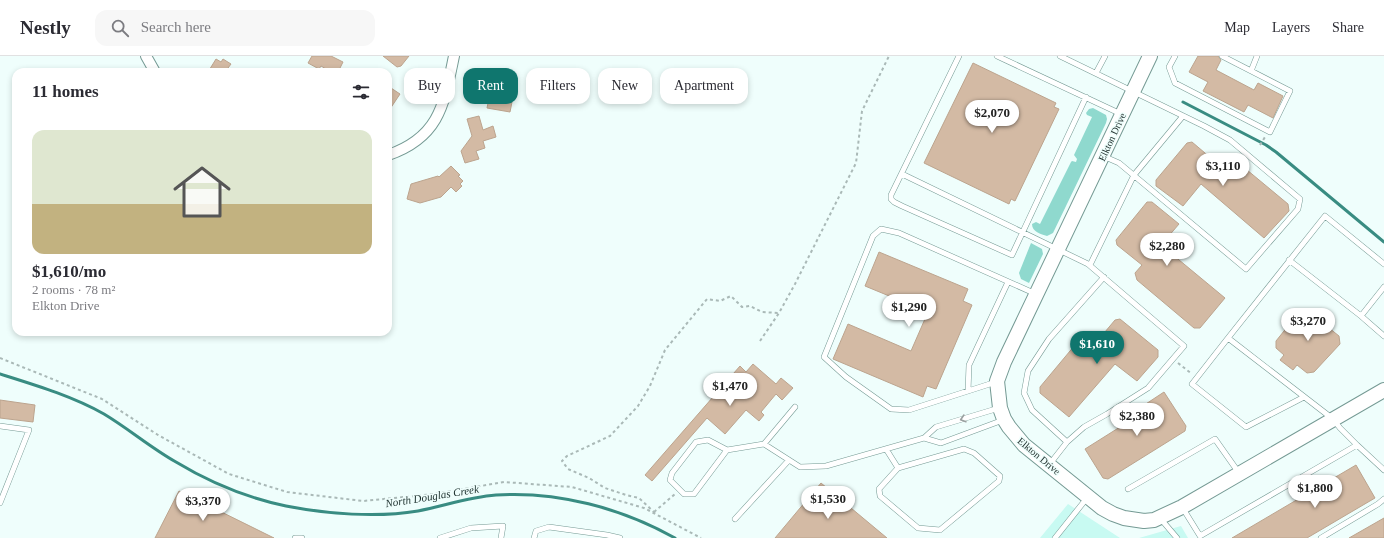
<!DOCTYPE html>
<meta charset="utf-8">
<style>
:root{--surface:#fff;--page:#f7f7f7;--text:#2b2b33;--muted:#7c7c81;--line:#e1e1e2;--accent:#0f766e}
body{margin:0;font-family:"Times New Roman",serif;background:var(--page);color:var(--text);height:100vh;display:flex;flex-direction:column;font-size:15px;white-space:nowrap}
*{box-sizing:border-box;margin:0}
p{font-size:13px;color:var(--muted)}
.icon{flex:none;width:22px;height:22px;fill:none;stroke:currentColor;stroke-width:2;stroke-linecap:round;stroke-linejoin:round}
.map{position:relative;flex:1;overflow:hidden}
.drawer{position:absolute;left:12px;top:12px;width:380px;height:268px;display:flex;flex-direction:column;background:var(--surface);border-radius:12px;box-shadow:0 2px 6px #0003}
.drawer>*{flex:none}
.top-card{position:absolute;left:404px;top:12px;width:380px;height:36px;display:flex;gap:8px}
.price{position:absolute;translate:-50% -34px;padding:0 9px;border-radius:14px;background:#fff;color:#222;font-size:13px;line-height:26px;filter:drop-shadow(0 1px 2px #0008)}
.price::after{content:'';position:absolute;left:50%;top:24px;width:12px;height:9px;margin-left:-6px;background:inherit;clip-path:polygon(0 0,100% 0,50% 100%)}
.price.selected{background:var(--accent);color:#fff}
ul{padding:0;list-style:none}
li{display:grid;align-content:center;gap:8px;height:212px;padding:0 20px}
li+li{border-top:1px solid var(--line)}
li span{display:grid;place-items:center;height:124px;border-radius:12px;color:#555}
li>.icon{margin-inline-start:auto}
span .icon{width:72px;height:72px;fill:#fffc;stroke-width:1}
li b{font-size:17px}
h2{display:flex;justify-content:space-between;align-items:center;height:48px;padding:0 20px;font-size:17px}
.tag{padding:0 14px;border-radius:12px;background:var(--surface);box-shadow:0 2px 6px #0003;font-size:14px;line-height:36px}
.tag.selected{background:var(--accent);color:#fff}
header{display:flex;align-items:center;gap:24px;box-sizing:border-box;height:56px;padding:0 20px;background:var(--surface);border-bottom:1px solid var(--line)}
header strong{font-size:19px}
nav{display:flex;gap:22px;margin-inline-start:auto;font-size:14px}
.search{width:280px;height:36px;background:var(--page);display:flex;align-items:center;gap:10px;box-sizing:border-box;padding:0 14px;border-radius:12px;color:var(--muted);font-size:15px}
.map>svg:first-child{display:block}
.built{fill:#c8faf2}
.green{fill:#8fd9ce}
.lines{fill:none;stroke-linecap:round;stroke-linejoin:round}
.stream{stroke:#398c82;stroke-width:3}
.building{fill:#d3baa4;stroke:#bca48e}
.lane-casing{stroke:#759a94;stroke-width:6}
.street-casing{stroke:#759a94;stroke-width:12}
.secondary-casing{stroke:#759a94;stroke-width:16}
.path{stroke:#aab9b7;stroke-width:2;stroke-dasharray:3 3;stroke-linecap:butt}
.lane{stroke:#fff;stroke-width:5}
.street{stroke:#fff;stroke-width:10}
.secondary{stroke:#fff;stroke-width:14}
.oneway{stroke:#9aa0a0}
.labels{text-anchor:middle;dominant-baseline:central;stroke-width:3;stroke-linejoin:round;paint-order:stroke}
.street-label{font-size:10px;fill:#1e2d2b;stroke:#effefc}
.water-label{font-size:11px;font-style:italic;fill:#1a2e2b;stroke:#effefc}
</style>
<header>
<strong>Nestly</strong>
<div class="search"><svg class="icon" aria-label="search" viewBox="0 0 24 24"><circle cx="10" cy="10" r="6"/><path d="M15 15l6 6"/></svg>Search here</div>
<nav><a>Map</a><a>Layers</a><a>Share</a></nav>
</header>
<div class="map">
<svg width="1384" height="482" viewBox="0 0 1384 482">
<rect width="100%" height="100%" fill="#effefc"/>
<path class="built" d="M1068,448L1120,482H1040Z
M1181,470L1188,482H1139Z"/>
<path class="green" d="M1093,52L1106,59L1107,63L1106,67L1053,177L1047,180C1041,178 1032,176 1032,168L1036,166L1040,168L1071,106L1072,105L1076,106L1077,103L1074,99L1092,61L1087,59L1086,57L1089,53Z
M1031,187L1042,193L1043,198L1029,227L1021,223L1019,217Z"/>
<g class="lines">
<path class="stream" d="M1183,46L1266,89L1276,96L1384,186
M0,318C35,329 72,340 104,358C129,373 151,392 176,406C209,426 248,442 286,450C327,458 377,462 418,455C444,450 469,441 496,439C558,435 621,452 675,482"/>
</g>
<path class="building" d="M312,0H331L343,6L338,16H331L321,10L319,13L308,7Z
M383,0H409L401,10L397,11Z
M1198,0H1218L1221,4L1216,14L1254,34L1258,27L1283,40L1273,62L1248,49L1244,56L1203,35L1208,26L1189,16Z
M216,3L221,6L223,3L231,8L225,16H208Z
M973,7L1056,47L1054,51L1059,53L1015,145L1011,143L1009,148L924,107Z
M495,13L514,17L508,45L512,46L510,56L487,52Z
M388,30L400,38L388,56Z
M479,60L483,74L493,70L496,81L483,85L485,92L476,95L479,103L465,107L461,95L472,80L467,63Z
M1192,86L1218,108L1224,99H1229L1288,148L1289,155L1264,182L1201,128L1183,150L1156,130V124L1187,87Z
M451,110L460,119L458,120L463,125L460,128L462,130L456,136L451,131L441,141L420,147L407,143L411,128L438,120L439,121Z
M1147,146H1152L1179,168L1161,189L1225,242L1200,272H1194L1137,224L1135,217L1142,209L1117,189L1116,184Z
M879,196L968,233L963,245L972,249L936,333L927,330L923,341L833,303L848,268L911,295L928,256L865,230Z
M1308,254L1318,262L1322,257L1333,267L1329,272L1339,280L1340,288L1314,316L1307,317L1297,309L1293,314L1280,304L1284,299L1276,292V285L1300,255Z
M1120,263L1158,294V301L1137,325L1115,308L1069,361L1040,337V331L1080,283H1087L1094,289L1115,264Z
M753,308L776,328L781,322L793,332L782,344L776,338L761,356L764,359L759,365L746,354L725,378L707,362L652,425L645,419L740,310L746,316Z
M1164,336L1186,370L1185,375L1108,423L1103,422L1085,393L1120,371L1117,367Z
M0,344L35,349L33,366L0,362Z
M1356,409L1375,442L1307,482H1232Z
M821,427L887,482H775Z
M179,435L274,482H155Z
M1384,462V482H1349Z"/>
<g class="lines">
<defs>
<path id="lane" d="M959,0L891,139V143L894,146L902,150L1012,199L1086,41
M997,0L1121,58
M1060,0L1204,70L1230,84L1300,143L1298,153L1246,213L1119,107L1103,100
M1175,0L1169,11L1175,27L1270,76L1290,35L1222,0
M1251,15L1257,0
M1096,17L1105,0
M902,118L1088,208L1184,290L1148,332L1107,358L1084,371L1067,386L1049,409
M1289,204L1361,260
M1090,209L1134,119L1183,60
M1384,231L1361,260L1384,280
M1228,282L1192,328L1246,371L1304,341
M996,326L909,354L891,353L846,321L824,301L873,180L881,173L899,177L1036,238
M968,335L969,309L1008,226
M999,352L936,371L924,382L941,387L1003,364
M0,370L29,374L0,447
M1067,386L1032,354L1024,337L1028,315L1049,283L1104,221
M764,388L795,351
M1357,389L1384,414
M886,393L898,412L964,393L974,397L1000,420L999,425L940,474L918,472L880,440L879,433L898,412
M727,394L708,384L696,386L672,417L670,424L684,438H694L727,394L764,388L800,411L826,410L924,382
M1128,433L1215,383L1239,417
M1182,451L1200,480L1357,389L1340,372L1333,363L1228,282L1325,160L1384,208
M1160,462L1177,482
M735,463L789,404
M295,482H302
M440,482L471,472L503,470L501,482
M534,482L536,475L549,471L607,479L620,482
M1055,482L1087,442
M1321,482L1378,448L1384,443"/>
<path id="street" d="M146,0L155,16
M388,99C440,81 444,48 454,0"/>
<path id="secondary" d="M1150,0L1004,306L997,325L1000,352L1004,363L1009,371L1024,389L1102,452L1113,458L1124,462L1144,465L1154,464L1182,451L1384,334"/>
</defs>
<use href="#lane" class="lane-casing"/>
<use href="#street" class="street-casing"/>
<use href="#secondary" class="secondary-casing"/>
<path class="path" d="M1260,89L1265,81
M760,285L779,257L795,228L856,107L862,55L889,0
M0,302L102,343L158,379L229,418L287,436L363,445L435,438L504,426L572,431L644,452L701,482
M1178,307L1192,318
M654,456L675,438
M655,457L639,442L626,439L605,432L589,422L568,413L562,405L567,400L610,380L638,350L650,330L665,294L707,243L720,245L731,240L742,251L750,250L762,256L779,257"/>
<use href="#lane" class="lane"/>
<use href="#street" class="street"/>
<use href="#secondary" class="secondary"/>
</g>
<defs><path id="oneway-chevron" d="M-2-3.5L2.5 0L-2 3.5" fill="none" stroke-width="1.6" stroke-linecap="round" stroke-linejoin="round"/></defs>
<use class="oneway" href="#oneway-chevron" transform="translate(963 363) rotate(163)"/>
<g class="labels">
<g class="street-label">
<text transform="translate(1112 81) rotate(-65)">Elkton Drive</text>
<text transform="translate(1039 400) rotate(40)">Elkton Drive</text>
</g>
<g class="water-label">
<text transform="translate(432 440) rotate(-9)">North Douglas Creek</text>
</g>
</g>
</svg>
<b class="price" style="left:992px;top:78px">$2,070</b>
<b class="price" style="left:1223px;top:131px">$3,110</b>
<b class="price" style="left:1167px;top:211px">$2,280</b>
<b class="price" style="left:909px;top:272px">$1,290</b>
<b class="price" style="left:1308px;top:286px">$3,270</b>
<b class="price selected" style="left:1097px;top:309px">$1,610</b>
<b class="price" style="left:730px;top:351px">$1,470</b>
<b class="price" style="left:1137px;top:381px">$2,380</b>
<b class="price" style="left:1315px;top:453px">$1,800</b>
<b class="price" style="left:828px;top:464px">$1,530</b>
<b class="price" style="left:203px;top:466px">$3,370</b>
<div class="top-card">
<a class="tag">Buy</a>
<a class="tag selected">Rent</a>
<a class="tag">Filters</a>
<a class="tag">New</a>
<a class="tag">Apartment</a>
</div>
<section class="drawer">
<h2>11 homes<svg class="icon" aria-label="filters" viewBox="0 0 24 24"><path d="M4 7h16M4 17h16"/><circle cx="9" cy="7" r="2"/><circle cx="15" cy="17" r="2"/></svg></h2>
<ul>
<li><span style="background:linear-gradient(#dfe7d0 60%,#c2b280 0)"><svg class="icon" aria-label="home" viewBox="0 0 24 24"><path d="M3 11l9-7 9 7M6 9v11h12V9"/></svg></span><div><b>$1,610/mo</b><p>2 rooms · 78 m²</p><p>Elkton Drive</p></div></li>
</ul>
</section>
</div>
